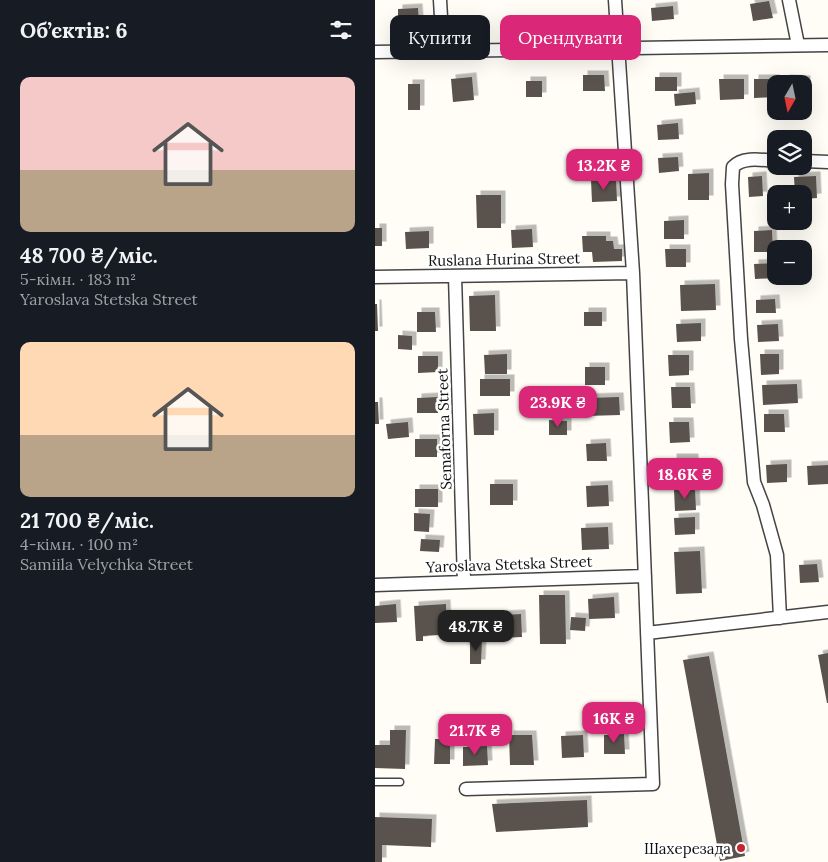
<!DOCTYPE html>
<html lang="uk">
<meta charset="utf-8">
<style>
:root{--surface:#171b24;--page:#242831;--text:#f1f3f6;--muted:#9ea1a6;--accent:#db2777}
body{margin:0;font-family:Lora,serif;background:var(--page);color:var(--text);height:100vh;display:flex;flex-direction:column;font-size:19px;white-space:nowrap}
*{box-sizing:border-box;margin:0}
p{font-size:16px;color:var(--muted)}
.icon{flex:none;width:28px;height:28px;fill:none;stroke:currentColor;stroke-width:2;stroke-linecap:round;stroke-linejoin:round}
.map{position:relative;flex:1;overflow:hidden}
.drawer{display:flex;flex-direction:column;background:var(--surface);width:375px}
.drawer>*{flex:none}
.guide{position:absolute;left:15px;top:15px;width:362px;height:45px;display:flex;gap:10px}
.needle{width:32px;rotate:189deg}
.fabs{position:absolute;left:392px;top:75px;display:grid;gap:10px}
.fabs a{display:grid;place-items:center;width:45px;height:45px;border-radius:10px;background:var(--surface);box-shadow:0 5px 20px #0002;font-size:25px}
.price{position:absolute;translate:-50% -42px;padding:0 11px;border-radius:10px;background:var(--accent);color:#fff;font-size:16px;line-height:32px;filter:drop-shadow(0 1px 2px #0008)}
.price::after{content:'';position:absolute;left:50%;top:30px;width:15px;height:11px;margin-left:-8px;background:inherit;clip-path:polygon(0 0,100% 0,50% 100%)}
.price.current{background:#222;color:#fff}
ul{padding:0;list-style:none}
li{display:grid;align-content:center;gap:10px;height:265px;padding:0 20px}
li span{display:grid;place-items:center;height:155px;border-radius:10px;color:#555}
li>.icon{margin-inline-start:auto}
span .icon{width:90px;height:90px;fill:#fffc;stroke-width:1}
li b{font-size:21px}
h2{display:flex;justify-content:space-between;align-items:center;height:60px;padding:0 20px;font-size:21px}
.pill{padding:0 18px;border-radius:10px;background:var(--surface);box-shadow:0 5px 20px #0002;font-size:18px;line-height:45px}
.pill.current{background:var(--accent);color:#fff}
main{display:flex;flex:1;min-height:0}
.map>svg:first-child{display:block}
.building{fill:#5a524d;filter:url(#shadow)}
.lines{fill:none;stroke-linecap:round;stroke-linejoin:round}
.service-casing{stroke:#444;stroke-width:9}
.minor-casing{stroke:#444;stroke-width:15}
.service{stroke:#fff;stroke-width:6}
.minor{stroke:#fff;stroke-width:12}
.poi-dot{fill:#c4262e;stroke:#fff;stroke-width:2}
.labels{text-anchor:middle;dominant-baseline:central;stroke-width:5;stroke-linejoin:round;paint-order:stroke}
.street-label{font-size:15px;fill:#111;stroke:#fff}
.poi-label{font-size:15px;fill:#111;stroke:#fff;text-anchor:end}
</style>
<main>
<section class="drawer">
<h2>Об’єктів: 6<svg class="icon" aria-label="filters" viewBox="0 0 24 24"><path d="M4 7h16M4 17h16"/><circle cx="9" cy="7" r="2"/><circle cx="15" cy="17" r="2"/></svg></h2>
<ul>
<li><span style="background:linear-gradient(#f6c9c9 60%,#b9a48a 0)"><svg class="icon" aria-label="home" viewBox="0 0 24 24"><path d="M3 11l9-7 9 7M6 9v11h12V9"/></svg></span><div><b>48 700 ₴/міс.</b><p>5-кімн. · 183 m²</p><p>Yaroslava Stetska Street</p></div></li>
<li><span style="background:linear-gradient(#ffd9b3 60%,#b9a48a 0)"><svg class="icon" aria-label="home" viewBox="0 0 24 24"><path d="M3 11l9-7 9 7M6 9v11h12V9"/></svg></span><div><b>21 700 ₴/міс.</b><p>4-кімн. · 100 m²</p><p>Samiila Velychka Street</p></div></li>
</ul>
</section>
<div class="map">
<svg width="453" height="862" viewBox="0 0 453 862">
<defs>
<filter id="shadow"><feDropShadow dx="4.5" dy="-4.5" stdDeviation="0" flood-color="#0004"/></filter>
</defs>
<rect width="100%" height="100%" fill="#fffdf5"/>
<path class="building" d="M394,1L398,18L378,21L375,4Z
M298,6L299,19L277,21L276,8Z
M43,8L44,23L23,24V9Z
M208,75H229L230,91H208Z
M97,77L99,100L78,102L76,79Z
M280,77H302V91H280Z
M344,79H369V99L345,100Z
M379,79H400V97L379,98Z
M410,79L431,80V101H429V84H410Z
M151,81H167V97H151Z
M33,84H45V110H33Z
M320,92L321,104L300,106L299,94Z
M303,123L304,139L283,140L282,125Z
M303,157L304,171L284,173L283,158Z
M334,173V200H313V174Z
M387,176L388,196L374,197L373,177Z
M441,176L442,198L429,199V194H420L419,177Z
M241,179L242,201L217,202L216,180Z
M101,195H126V228H102Z
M309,220V239H289V221Z
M0,228H7V246H0Z
M157,229L158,247L137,248L136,230Z
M397,230L398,252H379V231Z
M54,231V248L31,249L30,232Z
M207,236H231V241H238L239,249H247V261L218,262L217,252H208Z
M290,249H311V267H291Z
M400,263V278L380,279L379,264Z
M340,284L341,310L306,311L305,285Z
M120,295L121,331H95L94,296Z
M400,299L401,313H381V300Z
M0,304H2L3,331H0Z
M42,312H60L61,332H42Z
M209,312H227V326H209Z
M326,323V341L302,342L301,324Z
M403,324L404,341L383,342L382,325Z
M23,335L37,336V350L23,349Z
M132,354V374H110L109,355Z
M385,354H404V374L386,375Z
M293,355H314V375L294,376Z
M43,356H63V372L43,373Z
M210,367H230V385H210Z
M105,379H135V396H105Z
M422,384L423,403L388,405L387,385Z
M296,387H315L316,408H297Z
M63,397V413H42V398Z
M244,397L245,415L211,416L210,398Z
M0,402H3L4,424H0Z
M119,413V435H99L98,414Z
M389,414H409L410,432H389Z
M174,420L192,421V435H174Z
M33,422L34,437L13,439L11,424Z
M294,422H314L315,442L295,443Z
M40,439H62V457H40Z
M231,443L232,461H212L211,444Z
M297,458H319V478H298Z
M412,464V482L392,483L391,465Z
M453,465V484L433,485L432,466Z
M115,484H138V505H115Z
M233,485L234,506L212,507L211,486Z
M40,489H63V507H40Z
M320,489L321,510L300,511L299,490Z
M39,513L55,514L54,532L39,531Z
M320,517V534L300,535L299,518Z
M233,527L234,549L207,550L206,528Z
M46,539L65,540L64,552L45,551Z
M325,551L327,593L301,594L299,552Z
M442,564L444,582L425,583L424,565Z
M164,595H190L191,644H165Z
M239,597L240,618L214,619L213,599Z
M21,604L22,622L0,623V606Z
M71,604L72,626L64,635L48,636V641H41L39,606Z
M146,614L147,637L110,639L109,616Z
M196,617L211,618L210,631L195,630Z
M95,641H107L106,664H95Z
M453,653V703H452L443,655Z
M334,656L370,856L345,861L308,660Z
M15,730H31L30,769L0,768V745H15Z
M249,734L250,754H229V735Z
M134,735H157L159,765H135Z
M208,735L209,757L187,758L186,736Z
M60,739H75V764H59Z
M112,746L113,765L88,766V747Z
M212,800L213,827L121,832L117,804Z
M0,817L57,819L56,847L7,845V862H0Z"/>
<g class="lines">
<defs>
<path id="service" d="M0,782H25"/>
<path id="minor" d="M65,0L68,51
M414,0L423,45
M0,52L453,45
M401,161C388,160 368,156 358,167L357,184L366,339L379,482L388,505L402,555L405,618
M429,161L453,162
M80,276L89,582
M0,277L258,273
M0,585L270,576
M272,633L453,612
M91,789L278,784L258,273L240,0"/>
</defs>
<use href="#service" class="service-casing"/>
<use href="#minor" class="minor-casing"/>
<use href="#service" class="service"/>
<use href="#minor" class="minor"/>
</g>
<circle class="poi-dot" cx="366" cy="848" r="5"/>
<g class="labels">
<g class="street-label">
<text transform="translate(129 259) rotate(-1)">Ruslana Hurina Street</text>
<text transform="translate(69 429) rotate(-92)">Semaforna Street</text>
<text transform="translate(134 564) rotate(-2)">Yaroslava Stetska Street</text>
</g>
<g class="poi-label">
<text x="356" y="848">Шахерезада</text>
</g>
</g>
</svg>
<div class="fabs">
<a><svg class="needle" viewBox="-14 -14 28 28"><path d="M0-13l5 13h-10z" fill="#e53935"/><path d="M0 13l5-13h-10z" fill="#9ea1a6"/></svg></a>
<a><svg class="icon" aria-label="layers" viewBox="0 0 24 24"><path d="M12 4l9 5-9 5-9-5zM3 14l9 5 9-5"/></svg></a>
<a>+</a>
<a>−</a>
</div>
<b class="price" style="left:229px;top:191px">13.2K ₴</b>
<b class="price" style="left:183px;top:428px">23.9K ₴</b>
<b class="price" style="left:310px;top:500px">18.6K ₴</b>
<b class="price current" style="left:101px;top:652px">48.7K ₴</b>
<b class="price" style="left:239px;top:744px">16K ₴</b>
<b class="price" style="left:100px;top:756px">21.7K ₴</b>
<div class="guide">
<a class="pill">Купити</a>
<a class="pill current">Орендувати</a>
</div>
</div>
</main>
